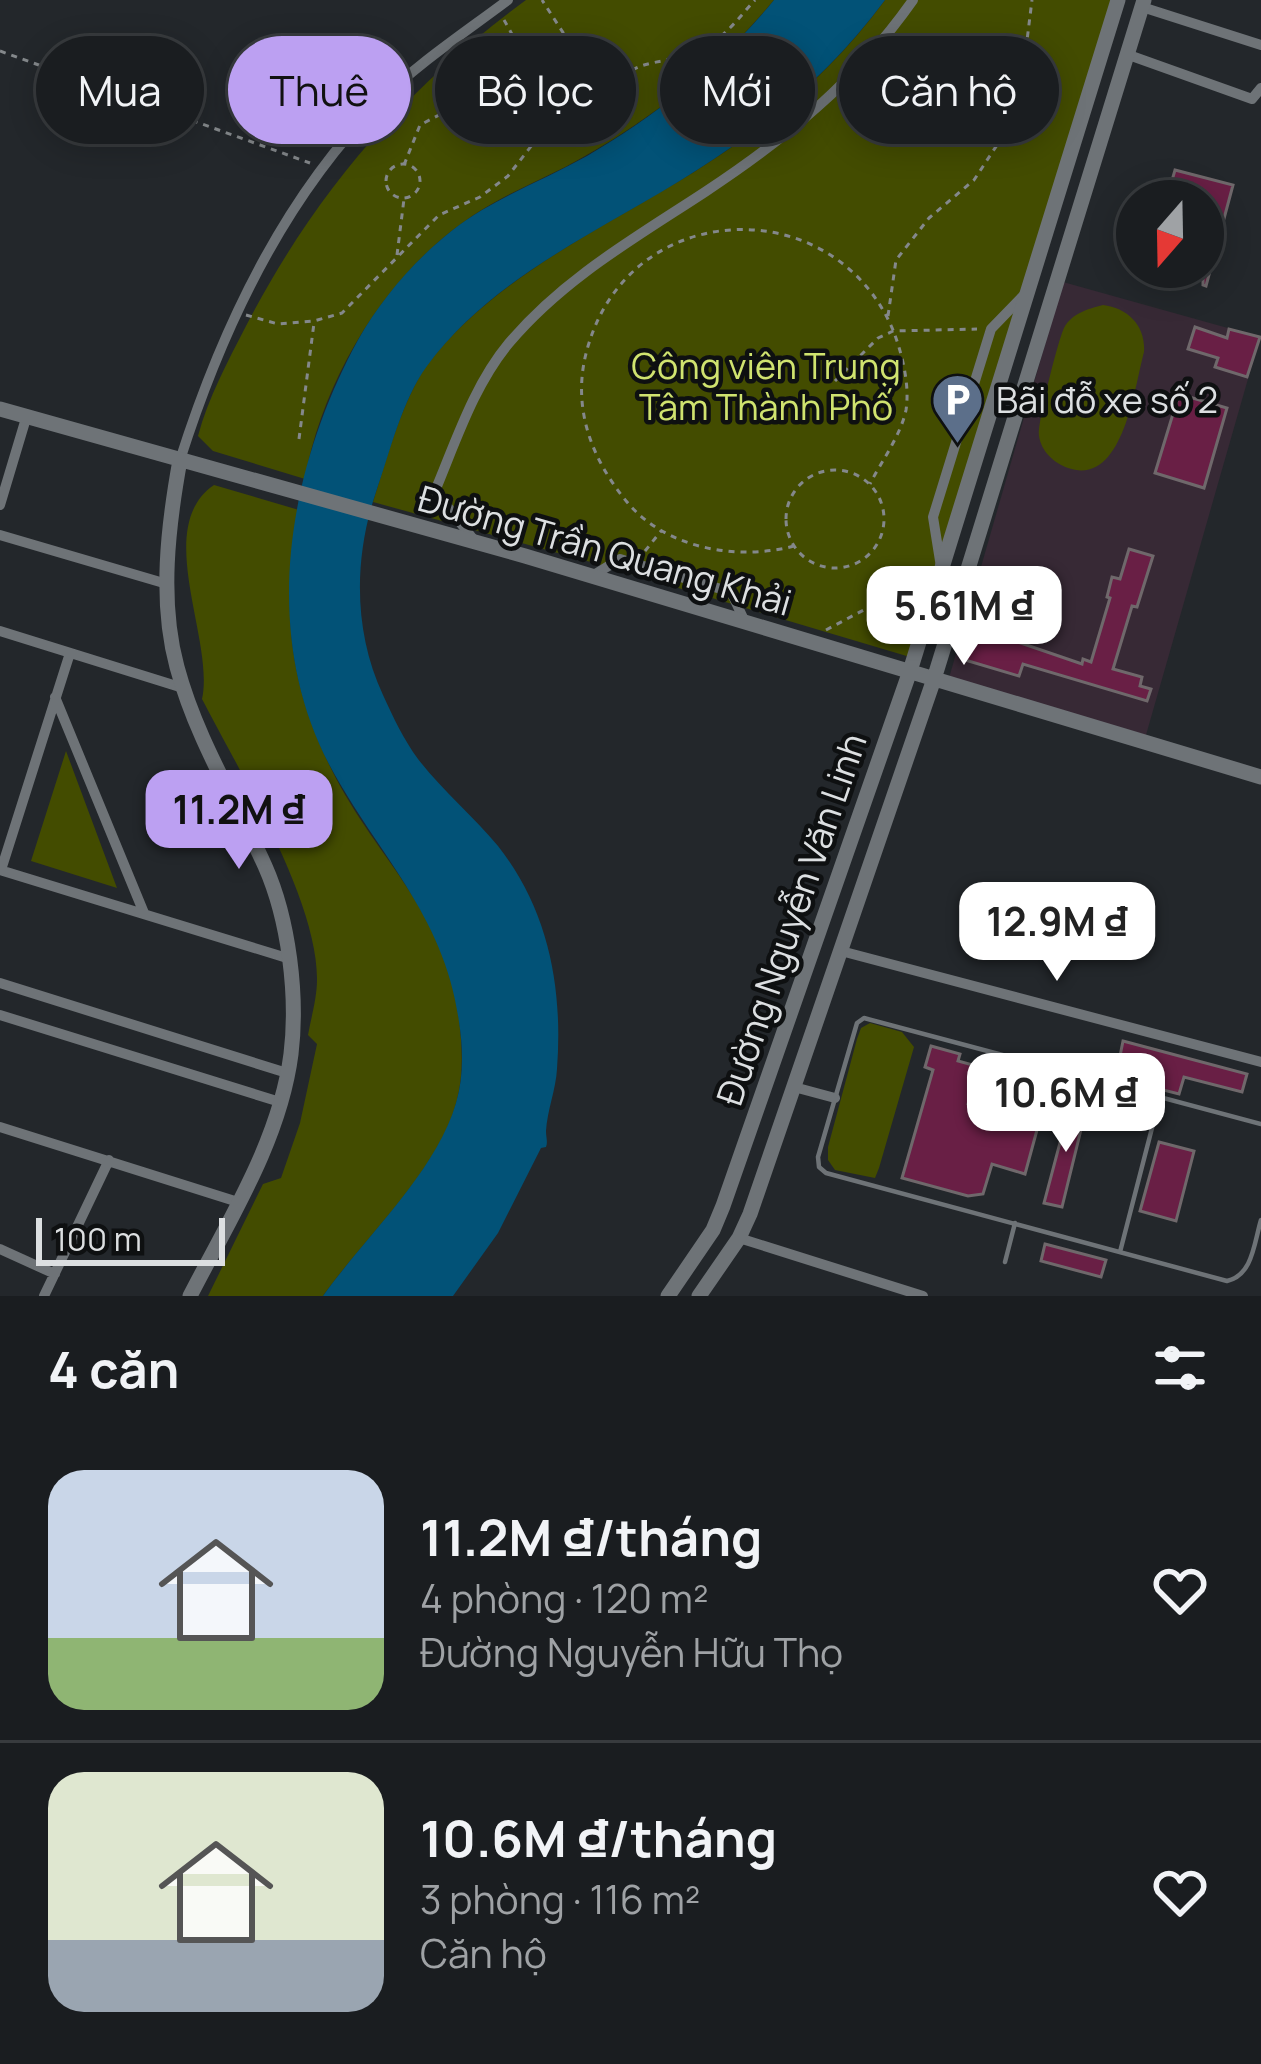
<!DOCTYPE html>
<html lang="vi">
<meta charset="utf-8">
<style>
:root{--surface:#1a1d20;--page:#272a2d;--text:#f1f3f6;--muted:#9fa2a5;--line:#383b3e;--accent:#bca0f2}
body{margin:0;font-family:Manrope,sans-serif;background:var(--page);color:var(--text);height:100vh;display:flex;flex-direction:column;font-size:45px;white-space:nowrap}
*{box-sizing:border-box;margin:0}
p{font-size:39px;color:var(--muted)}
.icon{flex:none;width:66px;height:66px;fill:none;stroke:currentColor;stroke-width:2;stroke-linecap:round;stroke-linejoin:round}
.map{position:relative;height:1296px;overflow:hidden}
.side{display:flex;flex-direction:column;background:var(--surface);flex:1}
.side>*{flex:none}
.hud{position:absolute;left:36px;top:36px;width:1191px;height:108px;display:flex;gap:24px}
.needle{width:78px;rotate:200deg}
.tools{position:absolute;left:1116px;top:180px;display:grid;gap:24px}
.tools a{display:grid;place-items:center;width:108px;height:108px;border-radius:50%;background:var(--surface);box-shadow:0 6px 30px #0003,0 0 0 3px var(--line);font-size:60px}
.scale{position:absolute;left:36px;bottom:30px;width:189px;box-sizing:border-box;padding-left:12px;border:6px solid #dcdfe1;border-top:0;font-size:33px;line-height:42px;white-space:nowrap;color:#dcdfe1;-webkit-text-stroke:9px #0e1011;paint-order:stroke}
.price{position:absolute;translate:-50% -102px;padding:0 27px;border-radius:24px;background:#fff;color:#222;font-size:39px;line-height:78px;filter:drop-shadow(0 3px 6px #0008)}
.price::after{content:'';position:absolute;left:50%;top:72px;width:36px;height:27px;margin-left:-18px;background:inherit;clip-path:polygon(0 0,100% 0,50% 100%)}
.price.selected{background:var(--accent);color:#111}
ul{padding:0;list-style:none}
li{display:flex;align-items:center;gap:36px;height:300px;padding:0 48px}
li+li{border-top:3px solid var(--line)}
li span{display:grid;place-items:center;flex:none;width:336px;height:240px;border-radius:36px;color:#555}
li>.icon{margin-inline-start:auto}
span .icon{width:144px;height:144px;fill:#fffc;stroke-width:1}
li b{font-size:51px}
h2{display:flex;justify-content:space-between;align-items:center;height:144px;padding:0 48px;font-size:51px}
.tag{padding:0 42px;border-radius:54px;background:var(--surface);box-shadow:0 6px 30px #0003,0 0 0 3px var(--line);font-size:42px;line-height:108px}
.tag.selected{background:var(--accent);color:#111}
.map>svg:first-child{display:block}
.education{fill:#372935}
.green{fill:#434c00}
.water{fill:#025277}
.building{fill:#691f45;stroke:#6f686b;stroke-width:3}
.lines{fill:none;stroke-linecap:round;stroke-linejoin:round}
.path{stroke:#84888b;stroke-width:3;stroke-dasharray:6 6;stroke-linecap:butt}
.lane{stroke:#6e7377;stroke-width:4.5}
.street{stroke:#6e7377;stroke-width:10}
.secondary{stroke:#6e7377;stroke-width:15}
.labels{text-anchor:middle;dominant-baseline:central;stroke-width:9;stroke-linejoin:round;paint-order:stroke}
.park-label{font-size:36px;fill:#d0e36f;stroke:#0e1011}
.poi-label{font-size:36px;fill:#dcdfe1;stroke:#0e1011;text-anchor:start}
.street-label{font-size:36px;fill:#dcdfe1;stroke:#0e1011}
</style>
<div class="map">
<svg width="1261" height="1296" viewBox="0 0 1261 1296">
<rect width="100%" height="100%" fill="#23272b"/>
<path class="education" d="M1063,282L1260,337L1146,735L949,678Z"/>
<path class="green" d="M526,0H774C721,64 657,115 585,156C551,176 513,190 480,211C390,267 323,376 305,479L213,451L198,436C208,398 228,361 246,326C316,191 404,90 526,0Z
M885,0H1122L910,657L598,564L373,502C386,461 402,400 427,365C494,277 602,229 694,172C768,126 834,70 885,0Z
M1103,305C1128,308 1146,326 1144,352C1134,389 1123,487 1068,468C1054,463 1041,451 1039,436C1037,424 1058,340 1064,328C1072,313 1088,309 1103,305Z
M214,485L299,510C282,601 287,675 327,760C371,856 443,903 459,1018C462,1046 464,1073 457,1100C440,1169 364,1238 323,1296H208L263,1184L281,1178L300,1123L317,1044L308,1035C311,1018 317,998 317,980C318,900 239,771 202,699C215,640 152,527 214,485Z
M66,751L117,888L31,861Z
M870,1023L902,1032L914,1047L879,1168L875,1178L835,1170L828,1160V1147L857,1039L861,1028Z"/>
<path class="water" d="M774,0H885C834,69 770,124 697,170C605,229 494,275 427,366C402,400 390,452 376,492C354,557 353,631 383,695C393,717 404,740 418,759C442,790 473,816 498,846C549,911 563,988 557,1069C556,1089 547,1111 546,1131C546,1137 548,1142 546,1147L541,1148L498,1233L453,1296H323C365,1237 436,1172 456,1103C464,1076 463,1048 459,1022C445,916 378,855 330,766C259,632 288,468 358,340C386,290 433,239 482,210C516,190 553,175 587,156C658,114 722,64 774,0Z"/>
<path class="building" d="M1175,170L1233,185L1206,286L1203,285V201H1166Z
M1195,327L1227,338L1229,329L1260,337L1247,377L1215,367L1218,358L1188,349Z
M1179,394L1227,408L1204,488L1155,473Z
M1129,549L1153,556L1137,607L1132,606L1113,669L1142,677L1140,686L1151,689L1147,701L1023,664L1019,676L965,660L973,632L978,633L980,629L1082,664L1083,659L1091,662L1110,598L1107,597L1112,577L1120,579Z
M1123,1041L1247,1074L1242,1092L1184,1077L1179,1094L1155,1088L1158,1076L1118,1066Z
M931,1046L960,1054L958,1061L1009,1075L1007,1079L1014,1082L1009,1096L973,1086L968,1104L1020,1120L1022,1113L1040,1119L1025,1174L992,1164L983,1194L968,1196L902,1178L933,1070L925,1067Z
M1071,1101L1087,1105L1062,1207L1044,1203Z
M1159,1142L1194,1151L1176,1221L1140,1211Z
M1045,1244L1106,1260L1101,1277L1041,1261Z"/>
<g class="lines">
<path class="path" d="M504,20C525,55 551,124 596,127L602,93L542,0
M0,51L310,163
M458,105C492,91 506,112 547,93
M599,119C630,43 651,76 708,45C727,35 741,15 755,0
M386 181a17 17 0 1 1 34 0a17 17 0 1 1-34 0Z
M404,165L420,125L456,106L466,77L463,49
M397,255L404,199
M246,315L278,324L314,321L342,313L439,215L480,197L508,176L559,110
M888,316L896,260L929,218L974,180L1003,136L1021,89L1032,0
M835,381L878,338L893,331L977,329
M299,439L314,323
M786 519a49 49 0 1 1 98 0a49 49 0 1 1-98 0Z
M794,546C738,561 666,549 627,502C589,456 570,402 589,343C634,197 834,191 893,330C902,353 910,385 906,410C901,435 881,462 870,484
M645,551L661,531
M826,630L924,578"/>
<path class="lane" d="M1261,1124L864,1018L857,1023L818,1157L819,1167L826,1173L1227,1281C1253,1275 1254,1243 1261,1220
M1120,1252L1160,1097
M1005,1262L1015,1223"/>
<path class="street" d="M1142,7L1261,45
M1126,54L1252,99L1261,88
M180,460C221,331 282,200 379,102C417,64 464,33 508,0
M0,505L27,415
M0,535L167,584
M474,540L435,491C456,441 474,385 509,343C564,278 635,238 705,192C787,138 856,81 913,0
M941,567L933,517L991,329L1023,296
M592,576L620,559L731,592L745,622
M0,631L183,688
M55,697L144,913
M0,870L287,958
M1,870L70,653
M841,951L1261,1062
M0,983L287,1073
M0,1015L280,1102
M794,1087L835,1098
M0,1127L238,1202
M739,1238L923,1296
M0,1249L55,1274
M44,1296L109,1160"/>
<path class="secondary" d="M0,409L525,556L1261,777
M180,460C168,526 159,601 177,667C196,738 235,800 265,866C289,920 298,996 291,1054C280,1140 229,1220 190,1296
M668,1296L713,1230L723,1206L910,671L1118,0
M699,1296L739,1238L750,1214L934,679L1144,0"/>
</g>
<defs>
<symbol id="parking-pin" viewBox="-11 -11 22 30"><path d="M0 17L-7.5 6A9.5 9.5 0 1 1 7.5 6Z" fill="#5c6f8a" stroke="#0e1011"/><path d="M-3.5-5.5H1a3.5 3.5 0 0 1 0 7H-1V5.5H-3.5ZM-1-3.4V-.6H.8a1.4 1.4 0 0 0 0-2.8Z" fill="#fff"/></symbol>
</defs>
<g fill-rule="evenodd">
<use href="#parking-pin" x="928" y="370" width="59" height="81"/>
</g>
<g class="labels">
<g class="park-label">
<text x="766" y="365">Công viên Trung<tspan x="766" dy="41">Tâm Thành Phố</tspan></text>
</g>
<g class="poi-label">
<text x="996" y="399">Bãi đỗ xe số 2</text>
</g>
<g class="street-label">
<text transform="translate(605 550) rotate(16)">Đường Trần Quang Khải</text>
<text transform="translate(791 919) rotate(-71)">Đường Nguyễn Văn Linh</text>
</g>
</g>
</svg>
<div class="tools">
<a><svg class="needle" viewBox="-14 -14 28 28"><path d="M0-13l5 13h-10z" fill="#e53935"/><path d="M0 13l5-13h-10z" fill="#9fa2a5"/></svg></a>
</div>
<div class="scale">100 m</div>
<b class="price" style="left:964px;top:668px">5.61M ₫</b>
<b class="price selected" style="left:239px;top:872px">11.2M ₫</b>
<b class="price" style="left:1057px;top:984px">12.9M ₫</b>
<b class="price" style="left:1066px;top:1155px">10.6M ₫</b>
<div class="hud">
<a class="tag">Mua</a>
<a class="tag selected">Thuê</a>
<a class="tag">Bộ lọc</a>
<a class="tag">Mới</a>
<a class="tag">Căn hộ</a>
</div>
</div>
<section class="side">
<h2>4 căn<svg class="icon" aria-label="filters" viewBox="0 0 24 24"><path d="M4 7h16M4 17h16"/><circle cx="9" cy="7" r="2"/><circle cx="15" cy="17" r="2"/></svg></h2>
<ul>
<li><span style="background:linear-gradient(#c9d6e8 70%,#8fb573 0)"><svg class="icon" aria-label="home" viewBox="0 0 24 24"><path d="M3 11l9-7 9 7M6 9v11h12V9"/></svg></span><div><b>11.2M ₫/tháng</b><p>4 phòng · 120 m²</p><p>Đường Nguyễn Hữu Thọ</p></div><svg class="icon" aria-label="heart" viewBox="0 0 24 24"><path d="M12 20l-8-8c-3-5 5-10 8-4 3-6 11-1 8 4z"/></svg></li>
<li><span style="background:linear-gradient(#dfe7d0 70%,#9aa5b1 0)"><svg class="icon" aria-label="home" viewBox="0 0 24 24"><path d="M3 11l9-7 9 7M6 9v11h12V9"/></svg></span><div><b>10.6M ₫/tháng</b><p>3 phòng · 116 m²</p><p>Căn hộ</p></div><svg class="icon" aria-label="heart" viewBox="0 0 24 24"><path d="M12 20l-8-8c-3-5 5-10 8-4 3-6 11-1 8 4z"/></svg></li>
</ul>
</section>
